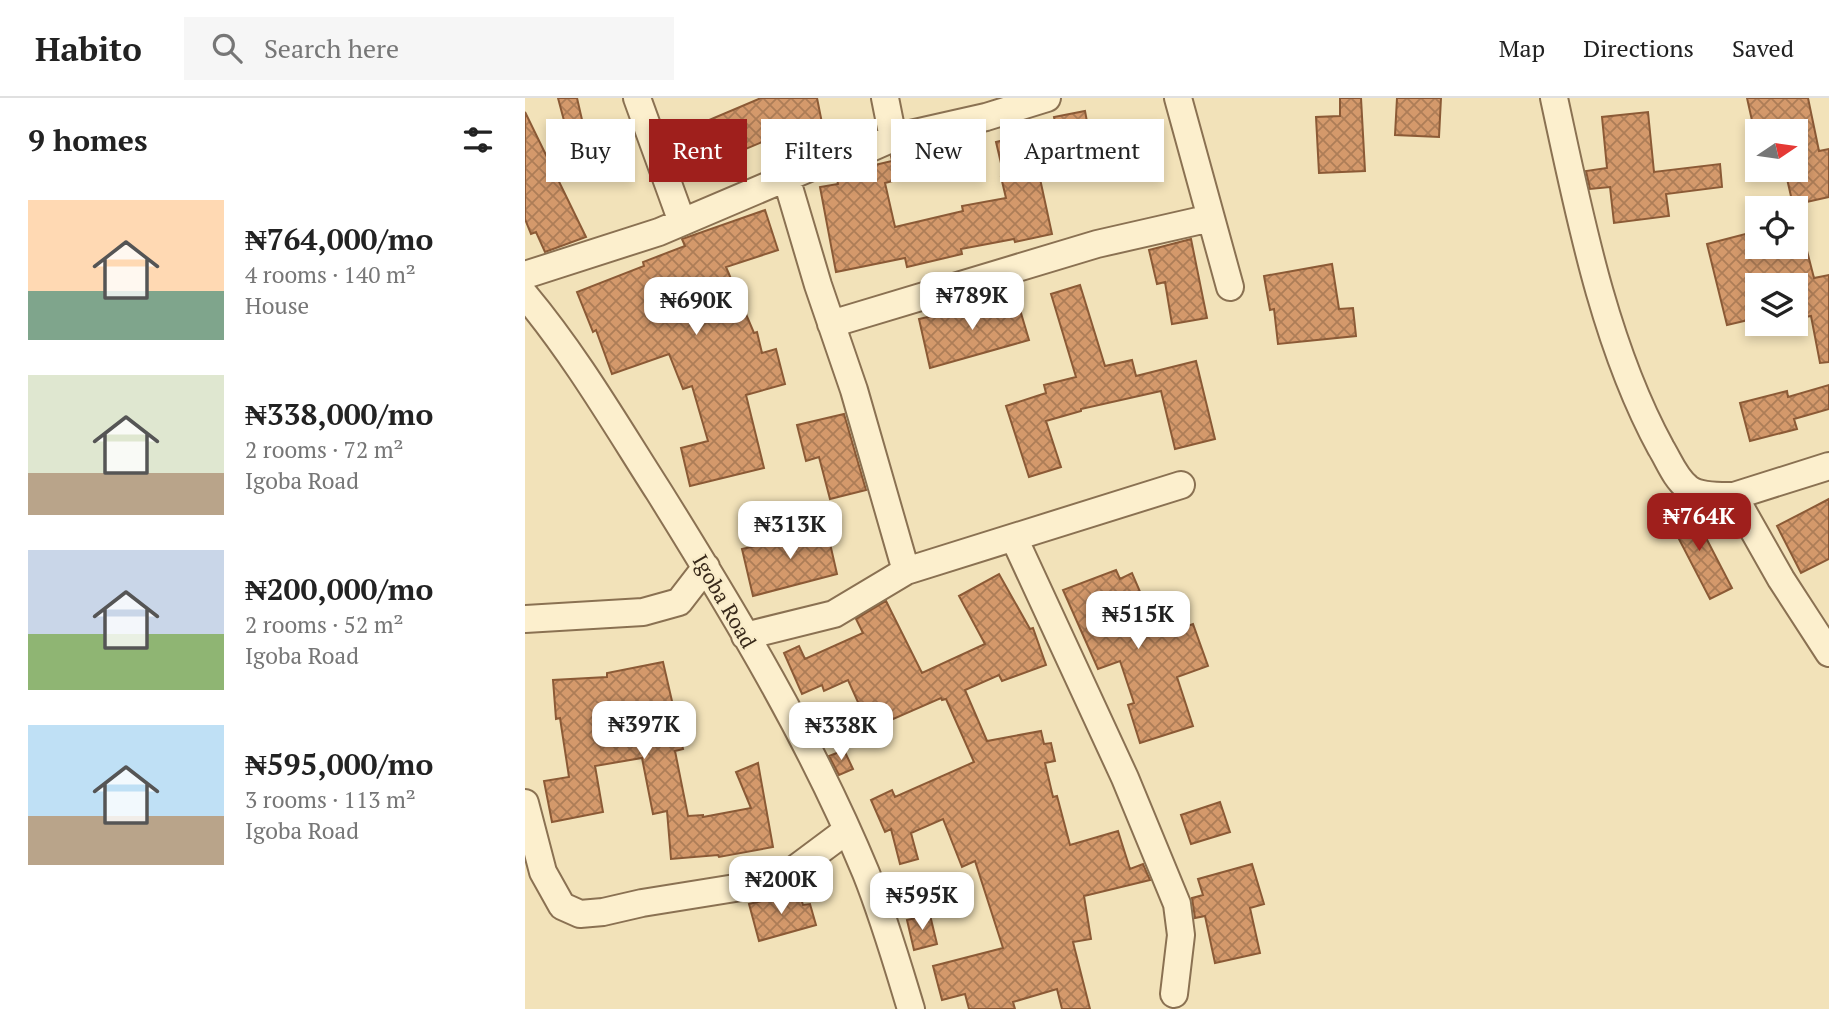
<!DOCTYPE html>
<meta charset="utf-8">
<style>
:root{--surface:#fff;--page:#f6f6f6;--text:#222;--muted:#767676;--line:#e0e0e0;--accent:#9f1f1c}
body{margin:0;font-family:"PT Serif",serif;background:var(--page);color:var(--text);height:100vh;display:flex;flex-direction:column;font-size:26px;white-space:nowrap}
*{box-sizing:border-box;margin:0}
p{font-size:23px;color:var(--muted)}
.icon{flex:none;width:38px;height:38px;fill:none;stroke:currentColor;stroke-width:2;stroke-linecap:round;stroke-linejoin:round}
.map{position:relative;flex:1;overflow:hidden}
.sheet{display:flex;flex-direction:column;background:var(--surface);width:525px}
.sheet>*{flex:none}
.hud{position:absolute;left:21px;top:21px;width:665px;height:63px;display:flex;gap:14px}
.needle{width:46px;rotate:77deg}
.tools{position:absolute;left:1220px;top:21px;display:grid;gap:14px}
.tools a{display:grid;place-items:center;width:63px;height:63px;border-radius:0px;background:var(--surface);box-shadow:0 4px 10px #0003;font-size:35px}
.price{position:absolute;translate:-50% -60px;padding:0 16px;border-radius:14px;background:#fff;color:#222;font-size:23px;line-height:46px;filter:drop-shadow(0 2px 4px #0008)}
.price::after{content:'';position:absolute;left:50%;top:42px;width:21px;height:16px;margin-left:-10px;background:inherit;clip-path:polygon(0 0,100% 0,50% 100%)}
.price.selected{background:var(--accent);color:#fff}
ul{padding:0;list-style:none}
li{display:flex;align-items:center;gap:21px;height:175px;padding:0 28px}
li span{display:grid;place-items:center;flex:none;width:196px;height:140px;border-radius:0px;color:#555}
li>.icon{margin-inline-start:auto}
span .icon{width:84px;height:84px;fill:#fffc;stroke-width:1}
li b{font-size:30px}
h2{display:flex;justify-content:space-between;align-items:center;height:84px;padding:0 28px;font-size:30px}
.chip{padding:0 24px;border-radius:0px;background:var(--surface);box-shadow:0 4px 10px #0003;font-size:24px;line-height:63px}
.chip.selected{background:var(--accent);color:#fff}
header{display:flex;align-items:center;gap:42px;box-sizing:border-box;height:98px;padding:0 35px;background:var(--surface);border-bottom:2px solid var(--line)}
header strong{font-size:33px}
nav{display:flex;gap:38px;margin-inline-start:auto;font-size:24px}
.search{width:490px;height:63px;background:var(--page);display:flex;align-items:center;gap:18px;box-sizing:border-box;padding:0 24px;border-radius:0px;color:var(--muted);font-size:26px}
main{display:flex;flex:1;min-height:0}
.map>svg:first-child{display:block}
.building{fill:url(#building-cross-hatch);stroke:#8b5a36;stroke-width:2}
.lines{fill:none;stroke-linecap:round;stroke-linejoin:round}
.minor-casing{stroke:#8a7152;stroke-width:30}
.minor{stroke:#fcefcd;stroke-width:26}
.labels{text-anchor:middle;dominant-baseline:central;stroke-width:5;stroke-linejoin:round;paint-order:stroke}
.street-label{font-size:21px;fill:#372819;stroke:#f9ecc9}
</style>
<header>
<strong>Habito</strong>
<div class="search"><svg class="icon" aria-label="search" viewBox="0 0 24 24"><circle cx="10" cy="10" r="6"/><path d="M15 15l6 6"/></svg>Search here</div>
<nav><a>Map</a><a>Directions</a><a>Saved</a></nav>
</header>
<main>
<section class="sheet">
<h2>9 homes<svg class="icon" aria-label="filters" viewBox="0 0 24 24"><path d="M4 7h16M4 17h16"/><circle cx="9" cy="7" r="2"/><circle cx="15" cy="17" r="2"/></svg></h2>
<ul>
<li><span style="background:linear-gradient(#ffd9b3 65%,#7fa58c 0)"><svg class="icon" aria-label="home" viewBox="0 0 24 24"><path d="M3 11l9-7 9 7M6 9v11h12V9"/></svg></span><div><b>₦764,000/mo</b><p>4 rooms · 140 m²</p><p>House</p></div></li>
<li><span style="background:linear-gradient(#dfe7d0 70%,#b9a48a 0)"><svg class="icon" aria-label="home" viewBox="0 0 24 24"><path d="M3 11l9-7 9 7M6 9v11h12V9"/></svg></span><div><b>₦338,000/mo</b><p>2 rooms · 72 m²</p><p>Igoba Road</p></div></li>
<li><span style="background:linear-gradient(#c9d6e8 60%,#8fb573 0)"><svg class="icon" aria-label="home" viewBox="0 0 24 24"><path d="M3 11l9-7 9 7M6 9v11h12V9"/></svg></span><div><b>₦200,000/mo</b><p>2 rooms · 52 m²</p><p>Igoba Road</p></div></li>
<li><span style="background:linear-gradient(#bfe0f5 65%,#b9a48a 0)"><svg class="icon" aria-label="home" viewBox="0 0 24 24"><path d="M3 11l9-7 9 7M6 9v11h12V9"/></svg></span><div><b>₦595,000/mo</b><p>3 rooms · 113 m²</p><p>Igoba Road</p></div></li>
</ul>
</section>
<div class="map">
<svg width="1304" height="911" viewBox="0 0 1304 911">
<defs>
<pattern id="building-cross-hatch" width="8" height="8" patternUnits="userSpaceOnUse" patternTransform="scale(1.75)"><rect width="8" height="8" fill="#d4996b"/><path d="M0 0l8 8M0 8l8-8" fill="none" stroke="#ad7d57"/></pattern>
</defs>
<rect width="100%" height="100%" fill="#f2e2b9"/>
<path class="building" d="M33,0H52L58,26L41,30Z
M236,0H292L297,25L240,36L242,42L166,74L151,36Z
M815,0H836L840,73L794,75L791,19L815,18Z
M872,0H916L914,39L870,37Z
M1222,0H1283L1294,53L1304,51V99L1268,107L1260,72H1270V28L1245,33H1232L1230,36Z
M560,13L568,56L512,67L527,136L490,144L489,141L436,151L437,156L382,169L380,160L311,174L295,89L313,86L311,76L367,63L366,58L373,55L410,47L417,70L360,85L370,129L438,113L437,108L481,100L476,79L479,78L471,44L531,29L529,19Z
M0,14L61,139L20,154L11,134L6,136L0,121Z
M1123,14L1129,74L1195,66L1197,89L1141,96L1144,118L1089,125L1085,89L1065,91L1061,73L1082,70L1077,19Z
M240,112L253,152L201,169L229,235L232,234L237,255L251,251L260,286L221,297L239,370L165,388L156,350L183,343L167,288L158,291L144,256L87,276L71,232L68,234L52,194L119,168L118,164L160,148L157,141Z
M1232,133V149H1281L1289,180L1304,177V264L1295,265L1286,218L1270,221V187H1232V220L1202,227L1182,146Z
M666,141L682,220L647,226L640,184L632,186L624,152Z
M807,166L814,211L828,210L831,238L753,246L749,211L745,212L739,178Z
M555,187L580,268L607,262L611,278L671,263L690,341L650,351L636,293L556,311V313L521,323L536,369L504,379L481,308L521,295L519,287L551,279L526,196Z
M473,199L476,210L493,205L504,242L405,270L394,221L455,207V204Z
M1304,287V311L1269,321L1272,331L1225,343L1215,305L1262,293L1263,299Z
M319,316L341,392L305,401L294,359L281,363L272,327Z
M1304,401V461L1276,475L1252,428Z
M1159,407L1175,437L1179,436L1207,490L1185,501L1141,416Z
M301,428L312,476L228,498L217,451L256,442L255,439Z
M591,472L595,481L607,475L634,538L668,526L683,568L652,579L668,628L615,645L603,607L609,605L595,563L573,571L538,492Z
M474,476L505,531L508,530L521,567L477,583L474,577L440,592L462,643L516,633L519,646L526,645L530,663L520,665L528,699L532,698L545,747L593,733L605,771L618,766L625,782L559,798L566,841L548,844L565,911H537L532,891L488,904L490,911H444L440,896L417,902L408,868L478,850L450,763L437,769L418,721L386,735L393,761L375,766L366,731L360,734L346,702L367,692L370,699L449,664L421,601L417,602L416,600L350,629L347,621L342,624L323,582L299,593L297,587L277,596L259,555L274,548L280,561L338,535L331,521L361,503L397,575L460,546L434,498Z
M138,564L158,651L150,653L163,718L178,717V719L226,710L211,674L233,665L248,749L194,759L193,757L146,761L142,713L128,716L117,660L70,668L78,714L27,724L19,683L44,679L35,620L31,621L28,582L82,579V575Z
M319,652L328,671L314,677L304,658Z
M695,704L705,734L666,746L656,717Z
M727,766L739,806L725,810L735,855L690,865L680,818L670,820L667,800L678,797L673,781Z
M273,791L278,807L285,806L291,827L234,843L224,806L257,798Z
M405,817L412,846L389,852L382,822Z"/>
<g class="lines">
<defs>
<path id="minor" d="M112,0L157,124
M360,0L368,40
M653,0L705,189
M1029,0C1054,115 1079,246 1136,350C1144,363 1150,380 1163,390C1174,399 1194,398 1209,398L1256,481L1304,555
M261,79L293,187L329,292L381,473
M0,177L134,134L303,62L343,51L368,40L461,19L522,0
M0,197C51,258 91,327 134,394C210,516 286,642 341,775C359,820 372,865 386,911
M306,226L572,146L686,120
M1209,398L1304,368
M489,440L600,680L652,806L656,837L649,896
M0,521L118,514L154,504L181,469
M220,538L309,516L381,473L656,387
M0,705L18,774L37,808L55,816L78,814L117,805L254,783L321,733"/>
</defs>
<use href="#minor" class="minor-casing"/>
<use href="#minor" class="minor"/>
</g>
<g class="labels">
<g class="street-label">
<text transform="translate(200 503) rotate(60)">Igoba Road</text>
</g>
</g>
</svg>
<div class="tools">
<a><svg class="needle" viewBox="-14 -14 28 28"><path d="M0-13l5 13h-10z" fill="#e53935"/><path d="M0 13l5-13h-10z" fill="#767676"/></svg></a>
<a><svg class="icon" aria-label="locate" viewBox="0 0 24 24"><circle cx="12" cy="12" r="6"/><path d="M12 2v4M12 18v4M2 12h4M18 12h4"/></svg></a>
<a><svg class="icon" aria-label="layers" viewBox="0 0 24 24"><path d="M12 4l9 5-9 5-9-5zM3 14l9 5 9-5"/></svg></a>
</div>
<b class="price" style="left:447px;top:234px">₦789K</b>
<b class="price" style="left:171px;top:239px">₦690K</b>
<b class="price selected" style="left:1174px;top:455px">₦764K</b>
<b class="price" style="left:265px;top:463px">₦313K</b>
<b class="price" style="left:613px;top:553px">₦515K</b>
<b class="price" style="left:119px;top:663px">₦397K</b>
<b class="price" style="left:316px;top:664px">₦338K</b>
<b class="price" style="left:256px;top:818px">₦200K</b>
<b class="price" style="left:397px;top:834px">₦595K</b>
<div class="hud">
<a class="chip">Buy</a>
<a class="chip selected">Rent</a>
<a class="chip">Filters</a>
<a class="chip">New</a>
<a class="chip">Apartment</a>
</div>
</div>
</main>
